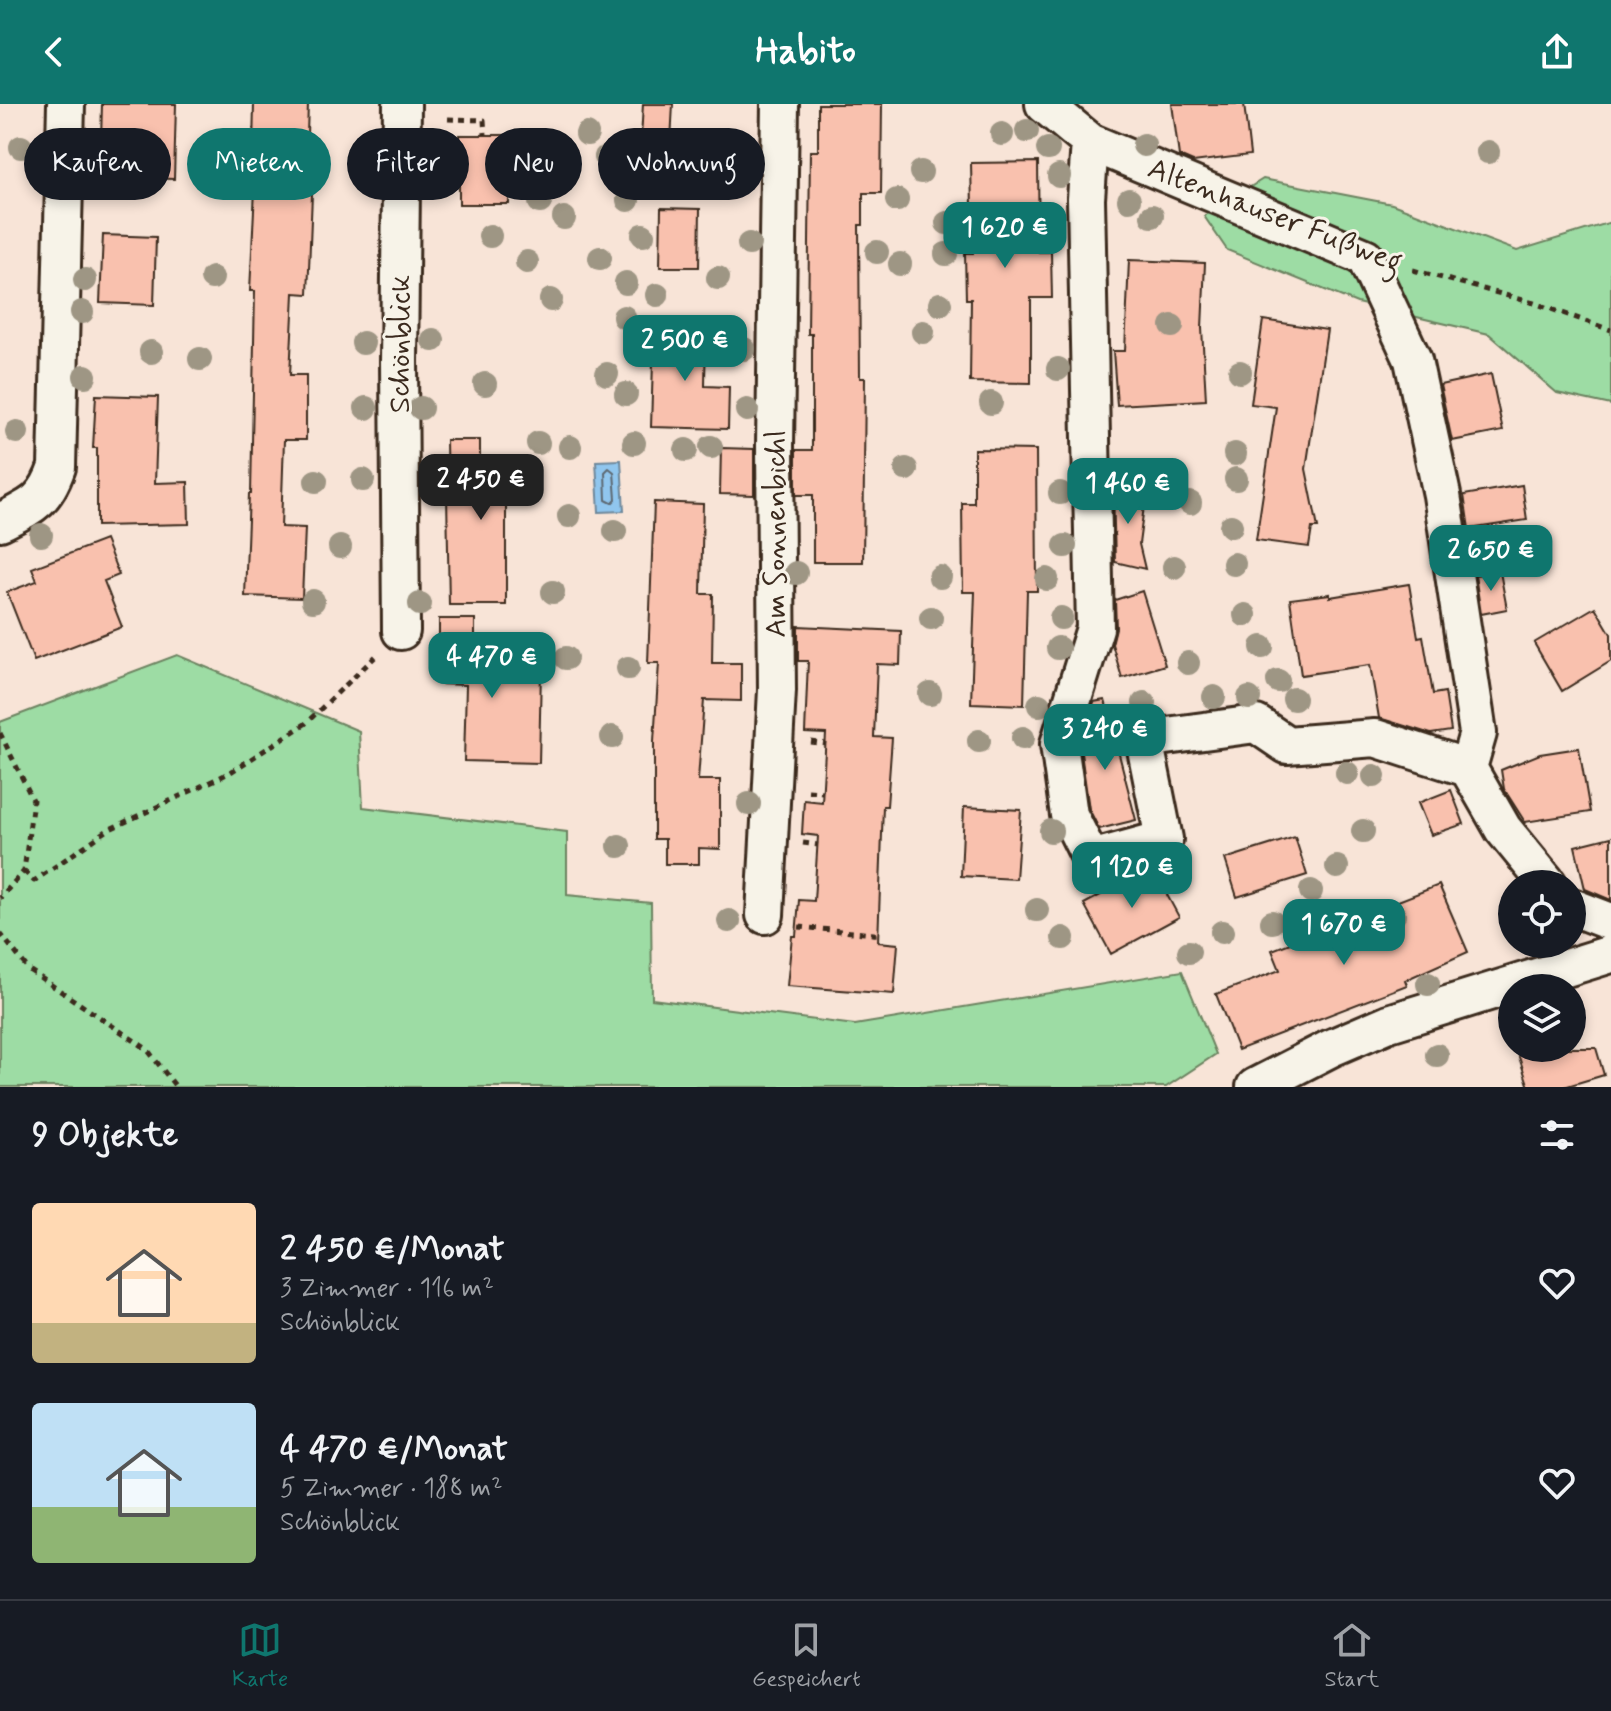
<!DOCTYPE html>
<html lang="de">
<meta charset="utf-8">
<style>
:root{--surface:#171b24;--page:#20242c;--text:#f1f3f6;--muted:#9ea1a6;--line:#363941;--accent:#0f766e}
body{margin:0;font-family:Mynerve,sans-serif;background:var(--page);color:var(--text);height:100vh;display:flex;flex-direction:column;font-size:30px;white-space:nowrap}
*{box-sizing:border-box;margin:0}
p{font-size:26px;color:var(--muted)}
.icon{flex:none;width:44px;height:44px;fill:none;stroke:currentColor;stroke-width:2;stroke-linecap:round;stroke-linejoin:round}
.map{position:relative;height:983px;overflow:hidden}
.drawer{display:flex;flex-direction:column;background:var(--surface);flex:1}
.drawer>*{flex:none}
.banner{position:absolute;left:24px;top:24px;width:800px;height:72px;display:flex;gap:16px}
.buttons{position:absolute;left:1498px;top:766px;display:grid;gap:16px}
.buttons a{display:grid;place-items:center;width:88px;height:88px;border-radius:50%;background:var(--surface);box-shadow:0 4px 12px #0003;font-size:40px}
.price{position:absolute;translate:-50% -68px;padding:0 18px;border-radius:16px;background:var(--accent);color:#fff;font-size:26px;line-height:52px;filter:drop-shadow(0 2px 4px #0008)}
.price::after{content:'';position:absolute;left:50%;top:48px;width:24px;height:18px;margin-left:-12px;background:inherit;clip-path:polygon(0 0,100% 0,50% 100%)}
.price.on{background:#222;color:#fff}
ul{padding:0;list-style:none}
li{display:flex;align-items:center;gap:24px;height:200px;padding:0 32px}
li span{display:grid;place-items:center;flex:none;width:224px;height:160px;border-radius:8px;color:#555}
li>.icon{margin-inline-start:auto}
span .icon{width:96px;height:96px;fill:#fffc;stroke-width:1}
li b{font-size:34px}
h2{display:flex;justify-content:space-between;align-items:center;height:96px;padding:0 32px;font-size:34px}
.pill{padding:0 28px;border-radius:36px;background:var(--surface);box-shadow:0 4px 12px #0003;font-size:28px;line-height:72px}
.pill.on{background:var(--accent);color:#fff}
header{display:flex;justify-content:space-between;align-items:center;height:104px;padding:0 32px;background:var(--accent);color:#fff;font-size:36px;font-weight:700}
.tabs{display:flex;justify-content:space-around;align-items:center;height:112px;border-top:2px solid var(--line);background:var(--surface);font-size:22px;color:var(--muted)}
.tabs a{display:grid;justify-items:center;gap:4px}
.tabs .on{color:var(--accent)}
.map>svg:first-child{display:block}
.green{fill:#9ddca4;stroke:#6c8361;stroke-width:2}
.water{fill:#90c6ee;stroke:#6e889b;stroke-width:2}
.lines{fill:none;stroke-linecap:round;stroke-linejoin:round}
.shore{stroke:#5d6871;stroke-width:2}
.building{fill:#f9c1ae;stroke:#3b2a1e;stroke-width:2}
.street-casing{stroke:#3b2a1e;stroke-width:42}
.path{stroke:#3b2a1e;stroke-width:5;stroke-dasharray:6 6;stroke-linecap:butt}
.street{stroke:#f7f3e8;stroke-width:36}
.tree{fill:#9e9684}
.labels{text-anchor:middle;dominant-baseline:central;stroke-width:6;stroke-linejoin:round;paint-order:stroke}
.street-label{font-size:30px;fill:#3b2a1e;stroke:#f7f3e8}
</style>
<header><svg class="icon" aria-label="back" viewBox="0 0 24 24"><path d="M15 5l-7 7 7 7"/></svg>Habito<svg class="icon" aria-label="share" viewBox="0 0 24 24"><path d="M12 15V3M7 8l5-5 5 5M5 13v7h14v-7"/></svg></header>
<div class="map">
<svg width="1611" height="983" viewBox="0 0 1611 983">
<rect width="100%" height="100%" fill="#f8e4d7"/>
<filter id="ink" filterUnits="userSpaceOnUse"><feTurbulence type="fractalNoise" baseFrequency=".0125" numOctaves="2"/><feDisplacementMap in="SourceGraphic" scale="16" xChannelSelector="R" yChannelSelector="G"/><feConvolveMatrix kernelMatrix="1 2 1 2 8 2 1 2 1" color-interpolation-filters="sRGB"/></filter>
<g filter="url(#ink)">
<path class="green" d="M1263,75L1392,100L1517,147L1611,118V301L1557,289L1489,230L1357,199L1227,146L1204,112Z
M177,551L359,627L363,703L567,728V791L651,799L652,895L855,921L1182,867L1216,950L1166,983H0V618Z"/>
<path class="water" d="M621,356L624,407L599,408L596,357Z"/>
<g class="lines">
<path class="shore" d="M609,364L614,368L616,395L612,399L606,396L605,368Z"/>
</g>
<path class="building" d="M102,0H176L174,75L100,73Z
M254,0H308L305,90H312L308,190L294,189L290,271H306V336H284L281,423L305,424L302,494L245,492L249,390H251L255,187H250L257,45L253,44Z
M643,0H673L671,37L641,35Z
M818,0H882L881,89H863V121H859L860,274H865L863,458H813V391H796V346H812V230H808L810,47H818Z
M1172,0H1244L1250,51L1193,58L1179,52Z
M459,31H509V100H459Z
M1038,58L1039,148H1051L1052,194H1031V279L970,278L971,195H966L965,149H973L971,59Z
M661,104L700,105L699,163H660Z
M103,131L156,133L154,201L100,199Z
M1129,156L1205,159L1202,224L1206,296L1117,301L1113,247H1125Z
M1263,216L1327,226L1306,365L1318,424H1312L1309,443L1256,436L1276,303L1251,300Z
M654,225L706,226L705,282L729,283L728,325L651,323Z
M1491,270L1503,327L1452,337L1440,281Z
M96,291L158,293L155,379L188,378L189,420L97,422V344H93Z
M446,336H480V362L538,361V394L506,400V501H449Z
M721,344L754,345V391L720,390Z
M974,345L1036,346L1037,487H1027L1024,601L971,599L975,488H963L962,399H974Z
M1522,381L1527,416L1469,425L1464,391Z
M1113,383L1146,387L1139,440L1145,465L1115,458Z
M654,398L703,400L701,490H713L712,559H741V597L704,596L698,676H720V745L699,744V760H665V735H654V637L659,559H648Z
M105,436L119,471L104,477L122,523L34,557L7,488L37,477L32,464Z
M1500,468L1507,505L1481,510L1475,471Z
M1409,480L1418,533L1423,532L1433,590L1445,588L1451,627L1431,630L1379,614L1370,561L1301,571L1290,495L1330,490V493Z
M1142,487L1165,561L1122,574L1112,540L1116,524L1115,496Z
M1595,503L1611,530V557L1562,587L1534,539Z
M439,515H475V563L541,565L539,659L464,657L466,581L439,580Z
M798,522L901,527L900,561L877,560L874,633L892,634L887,702H883L878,838L898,840L894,890L787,882L792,832H796L799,796L814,797L818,732L802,730L804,696L822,698L826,630L805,629L808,557H798Z
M1105,596L1136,716L1099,725L1089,705L1080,642L1094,598Z
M1579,644L1590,708L1525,718L1504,685L1501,666L1540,650Z
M1451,686L1464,720L1431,731L1418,699Z
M964,703L1021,706L1016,775L961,772Z
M1295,733L1307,771L1237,793L1225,755Z
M1611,733V796L1585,785L1575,742Z
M1152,763L1179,813L1111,850L1084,800Z
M1439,781L1468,848L1405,876L1407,881L1238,946L1216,890L1280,866L1272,846Z
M1516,944H1596L1604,971L1564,983H1529Z"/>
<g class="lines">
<defs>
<path id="street" d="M1044,0L1090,38L1365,153L1413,256L1442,391L1478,629L1468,664
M1090,38L1086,95L1095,524L1059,640L1069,711L1091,755L1164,735L1144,635L1256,620L1287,641L1375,634L1468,664L1503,725L1548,780
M0,418C32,402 45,398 57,363L66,0
M401,527L399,257L402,0
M1572,803L1611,818
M765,811L777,586L775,341L780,0
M1255,983L1331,944L1389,919L1611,850"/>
</defs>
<use href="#street" class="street-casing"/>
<path class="path" d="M448,15L484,16L485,31
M1413,166L1534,199L1611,226
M0,629L33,696L24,767L0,794
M811,638L826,640
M808,687L823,688
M803,739L818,741
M24,767L34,777L108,726L229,669L305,620L377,551
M799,823L874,830V838
M0,829L29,866L147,945L176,983"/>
<use href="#street" class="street"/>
</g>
<g class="tree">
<circle cx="1027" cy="27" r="12"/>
<circle cx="587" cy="30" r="12"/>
<circle cx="1002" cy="30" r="12"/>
<circle cx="375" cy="33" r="12"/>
<circle cx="89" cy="38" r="12"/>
<circle cx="232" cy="41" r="12"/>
<circle cx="1144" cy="41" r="12"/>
<circle cx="21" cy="43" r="12"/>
<circle cx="557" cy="43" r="12"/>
<circle cx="1048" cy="45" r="12"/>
<circle cx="1488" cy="48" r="12"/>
<circle cx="606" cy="53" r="12"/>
<circle cx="637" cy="65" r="12"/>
<circle cx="921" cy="68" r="12"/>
<circle cx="1059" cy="72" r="12"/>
<circle cx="628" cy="96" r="12"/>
<circle cx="897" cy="96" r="12"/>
<circle cx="1129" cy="96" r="12"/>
<circle cx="540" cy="98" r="12"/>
<circle cx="1152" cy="112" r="12"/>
<circle cx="564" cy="114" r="12"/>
<circle cx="947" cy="119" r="12"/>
<circle cx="643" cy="131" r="12"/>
<circle cx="490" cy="132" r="12"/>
<circle cx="749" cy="140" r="12"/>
<circle cx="877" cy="148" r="12"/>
<circle cx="946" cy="150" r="12"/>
<circle cx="600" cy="154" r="12"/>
<circle cx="527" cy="158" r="12"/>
<circle cx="900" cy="160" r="12"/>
<circle cx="212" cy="174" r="12"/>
<circle cx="718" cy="174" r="12"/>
<circle cx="85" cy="176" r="12"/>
<circle cx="626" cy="179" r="12"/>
<circle cx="657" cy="191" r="12"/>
<circle cx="551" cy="196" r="12"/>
<circle cx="940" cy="200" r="12"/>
<circle cx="82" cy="208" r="12"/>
<circle cx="624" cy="213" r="12"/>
<circle cx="1172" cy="222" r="12"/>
<circle cx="923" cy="228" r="12"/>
<circle cx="433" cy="236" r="12"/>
<circle cx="363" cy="239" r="12"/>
<circle cx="744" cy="245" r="12"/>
<circle cx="151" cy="248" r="12"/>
<circle cx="200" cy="255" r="12"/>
<circle cx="1058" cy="265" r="12"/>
<circle cx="1240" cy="268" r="12"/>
<circle cx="607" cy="270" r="12"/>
<circle cx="85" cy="272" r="12"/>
<circle cx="485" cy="280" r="12"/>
<circle cx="626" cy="290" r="12"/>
<circle cx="991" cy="299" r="12"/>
<circle cx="366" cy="304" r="12"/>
<circle cx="421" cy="304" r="12"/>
<circle cx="747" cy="306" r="12"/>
<circle cx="17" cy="328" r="12"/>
<circle cx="538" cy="339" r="12"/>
<circle cx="634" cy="339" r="12"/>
<circle cx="570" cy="343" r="12"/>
<circle cx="711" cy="343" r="12"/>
<circle cx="686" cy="346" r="12"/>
<circle cx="1235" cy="350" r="12"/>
<circle cx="906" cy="365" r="12"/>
<circle cx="1236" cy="375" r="12"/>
<circle cx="363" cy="376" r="12"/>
<circle cx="316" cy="377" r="12"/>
<circle cx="1060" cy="389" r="12"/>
<circle cx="1190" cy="399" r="12"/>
<circle cx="569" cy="412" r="12"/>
<circle cx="1231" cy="422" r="12"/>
<circle cx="615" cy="427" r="12"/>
<circle cx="41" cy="431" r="12"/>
<circle cx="1065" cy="442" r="12"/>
<circle cx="340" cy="443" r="12"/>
<circle cx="1234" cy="460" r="12"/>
<circle cx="1174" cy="463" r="12"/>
<circle cx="796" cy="469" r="12"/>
<circle cx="940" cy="473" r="12"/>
<circle cx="1047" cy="475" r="12"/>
<circle cx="553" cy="488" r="12"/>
<circle cx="313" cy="497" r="12"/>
<circle cx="420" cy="500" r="12"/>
<circle cx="1245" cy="511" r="12"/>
<circle cx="931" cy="514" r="12"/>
<circle cx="1061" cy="514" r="12"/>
<circle cx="1262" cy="543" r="12"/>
<circle cx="1058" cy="544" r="12"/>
<circle cx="566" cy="554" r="12"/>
<circle cx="1188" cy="559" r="12"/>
<circle cx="628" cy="564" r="12"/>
<circle cx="1278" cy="577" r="12"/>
<circle cx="930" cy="590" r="12"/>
<circle cx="1214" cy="593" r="12"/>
<circle cx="1249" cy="594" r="12"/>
<circle cx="1294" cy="595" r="12"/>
<circle cx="1144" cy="599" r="12"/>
<circle cx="1039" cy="601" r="12"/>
<circle cx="612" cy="633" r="12"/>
<circle cx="1023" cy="634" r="12"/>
<circle cx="979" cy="637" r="12"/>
<circle cx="1347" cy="669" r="12"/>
<circle cx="1374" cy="672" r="12"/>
<circle cx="749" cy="700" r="12"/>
<circle cx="1051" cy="727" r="12"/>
<circle cx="1363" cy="727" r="12"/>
<circle cx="619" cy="742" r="12"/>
<circle cx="1337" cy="763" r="12"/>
<circle cx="1311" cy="787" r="12"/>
<circle cx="1037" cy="806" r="12"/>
<circle cx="1394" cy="811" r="12"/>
<circle cx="729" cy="817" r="12"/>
<circle cx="1272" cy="818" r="12"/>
<circle cx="1222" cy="828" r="12"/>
<circle cx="1063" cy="834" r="12"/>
<circle cx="1189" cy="848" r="12"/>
<circle cx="1428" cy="880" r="12"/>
<circle cx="1437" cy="951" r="12"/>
</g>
</g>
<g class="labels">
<g class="street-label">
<text transform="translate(1275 112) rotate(21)">Altenhauser Fußweg</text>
<text transform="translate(400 240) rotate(-90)">Schönblick</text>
<text transform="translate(776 430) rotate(-90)">Am Sonnenbichl</text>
</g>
</g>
</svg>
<div class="buttons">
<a><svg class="icon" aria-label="locate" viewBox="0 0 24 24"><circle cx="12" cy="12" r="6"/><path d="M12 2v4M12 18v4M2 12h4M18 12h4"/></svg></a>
<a><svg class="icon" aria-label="layers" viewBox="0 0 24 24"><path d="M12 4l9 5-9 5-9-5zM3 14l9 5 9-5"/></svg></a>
</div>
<b class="price" style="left:1005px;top:166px">1 620 €</b>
<b class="price" style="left:685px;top:279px">2 500 €</b>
<b class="price on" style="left:481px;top:418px">2 450 €</b>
<b class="price" style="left:1128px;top:422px">1 460 €</b>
<b class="price" style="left:1491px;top:489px">2 650 €</b>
<b class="price" style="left:492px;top:596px">4 470 €</b>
<b class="price" style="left:1105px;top:668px">3 240 €</b>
<b class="price" style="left:1132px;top:806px">1 120 €</b>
<b class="price" style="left:1344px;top:863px">1 670 €</b>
<div class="banner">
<a class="pill">Kaufen</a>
<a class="pill on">Mieten</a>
<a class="pill">Filter</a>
<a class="pill">Neu</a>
<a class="pill">Wohnung</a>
</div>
</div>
<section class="drawer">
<h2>9 Objekte<svg class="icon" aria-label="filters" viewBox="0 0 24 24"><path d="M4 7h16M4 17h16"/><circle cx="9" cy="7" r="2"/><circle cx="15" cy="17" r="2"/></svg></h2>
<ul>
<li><span style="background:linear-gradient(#ffd9b3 75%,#c2b280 0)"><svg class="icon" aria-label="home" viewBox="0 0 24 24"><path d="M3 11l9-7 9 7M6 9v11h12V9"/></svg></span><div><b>2 450 €/Monat</b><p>3 Zimmer · 116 m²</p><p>Schönblick</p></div><svg class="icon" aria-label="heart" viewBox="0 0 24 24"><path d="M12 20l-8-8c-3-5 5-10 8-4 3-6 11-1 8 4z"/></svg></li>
<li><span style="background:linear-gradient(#bfe0f5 65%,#8fb573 0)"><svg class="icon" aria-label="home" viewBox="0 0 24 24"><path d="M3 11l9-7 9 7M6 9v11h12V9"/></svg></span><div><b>4 470 €/Monat</b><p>5 Zimmer · 188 m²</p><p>Schönblick</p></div><svg class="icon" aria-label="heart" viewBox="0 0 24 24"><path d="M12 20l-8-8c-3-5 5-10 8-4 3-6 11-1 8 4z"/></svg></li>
</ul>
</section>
<nav class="tabs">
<a class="on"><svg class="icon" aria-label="map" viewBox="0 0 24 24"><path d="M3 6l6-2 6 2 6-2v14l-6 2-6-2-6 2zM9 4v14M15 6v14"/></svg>Karte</a>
<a><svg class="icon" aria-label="saved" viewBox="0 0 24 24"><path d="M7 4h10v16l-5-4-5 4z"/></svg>Gespeichert</a>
<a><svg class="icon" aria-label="home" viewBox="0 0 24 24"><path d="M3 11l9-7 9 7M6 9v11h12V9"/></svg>Start</a>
</nav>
